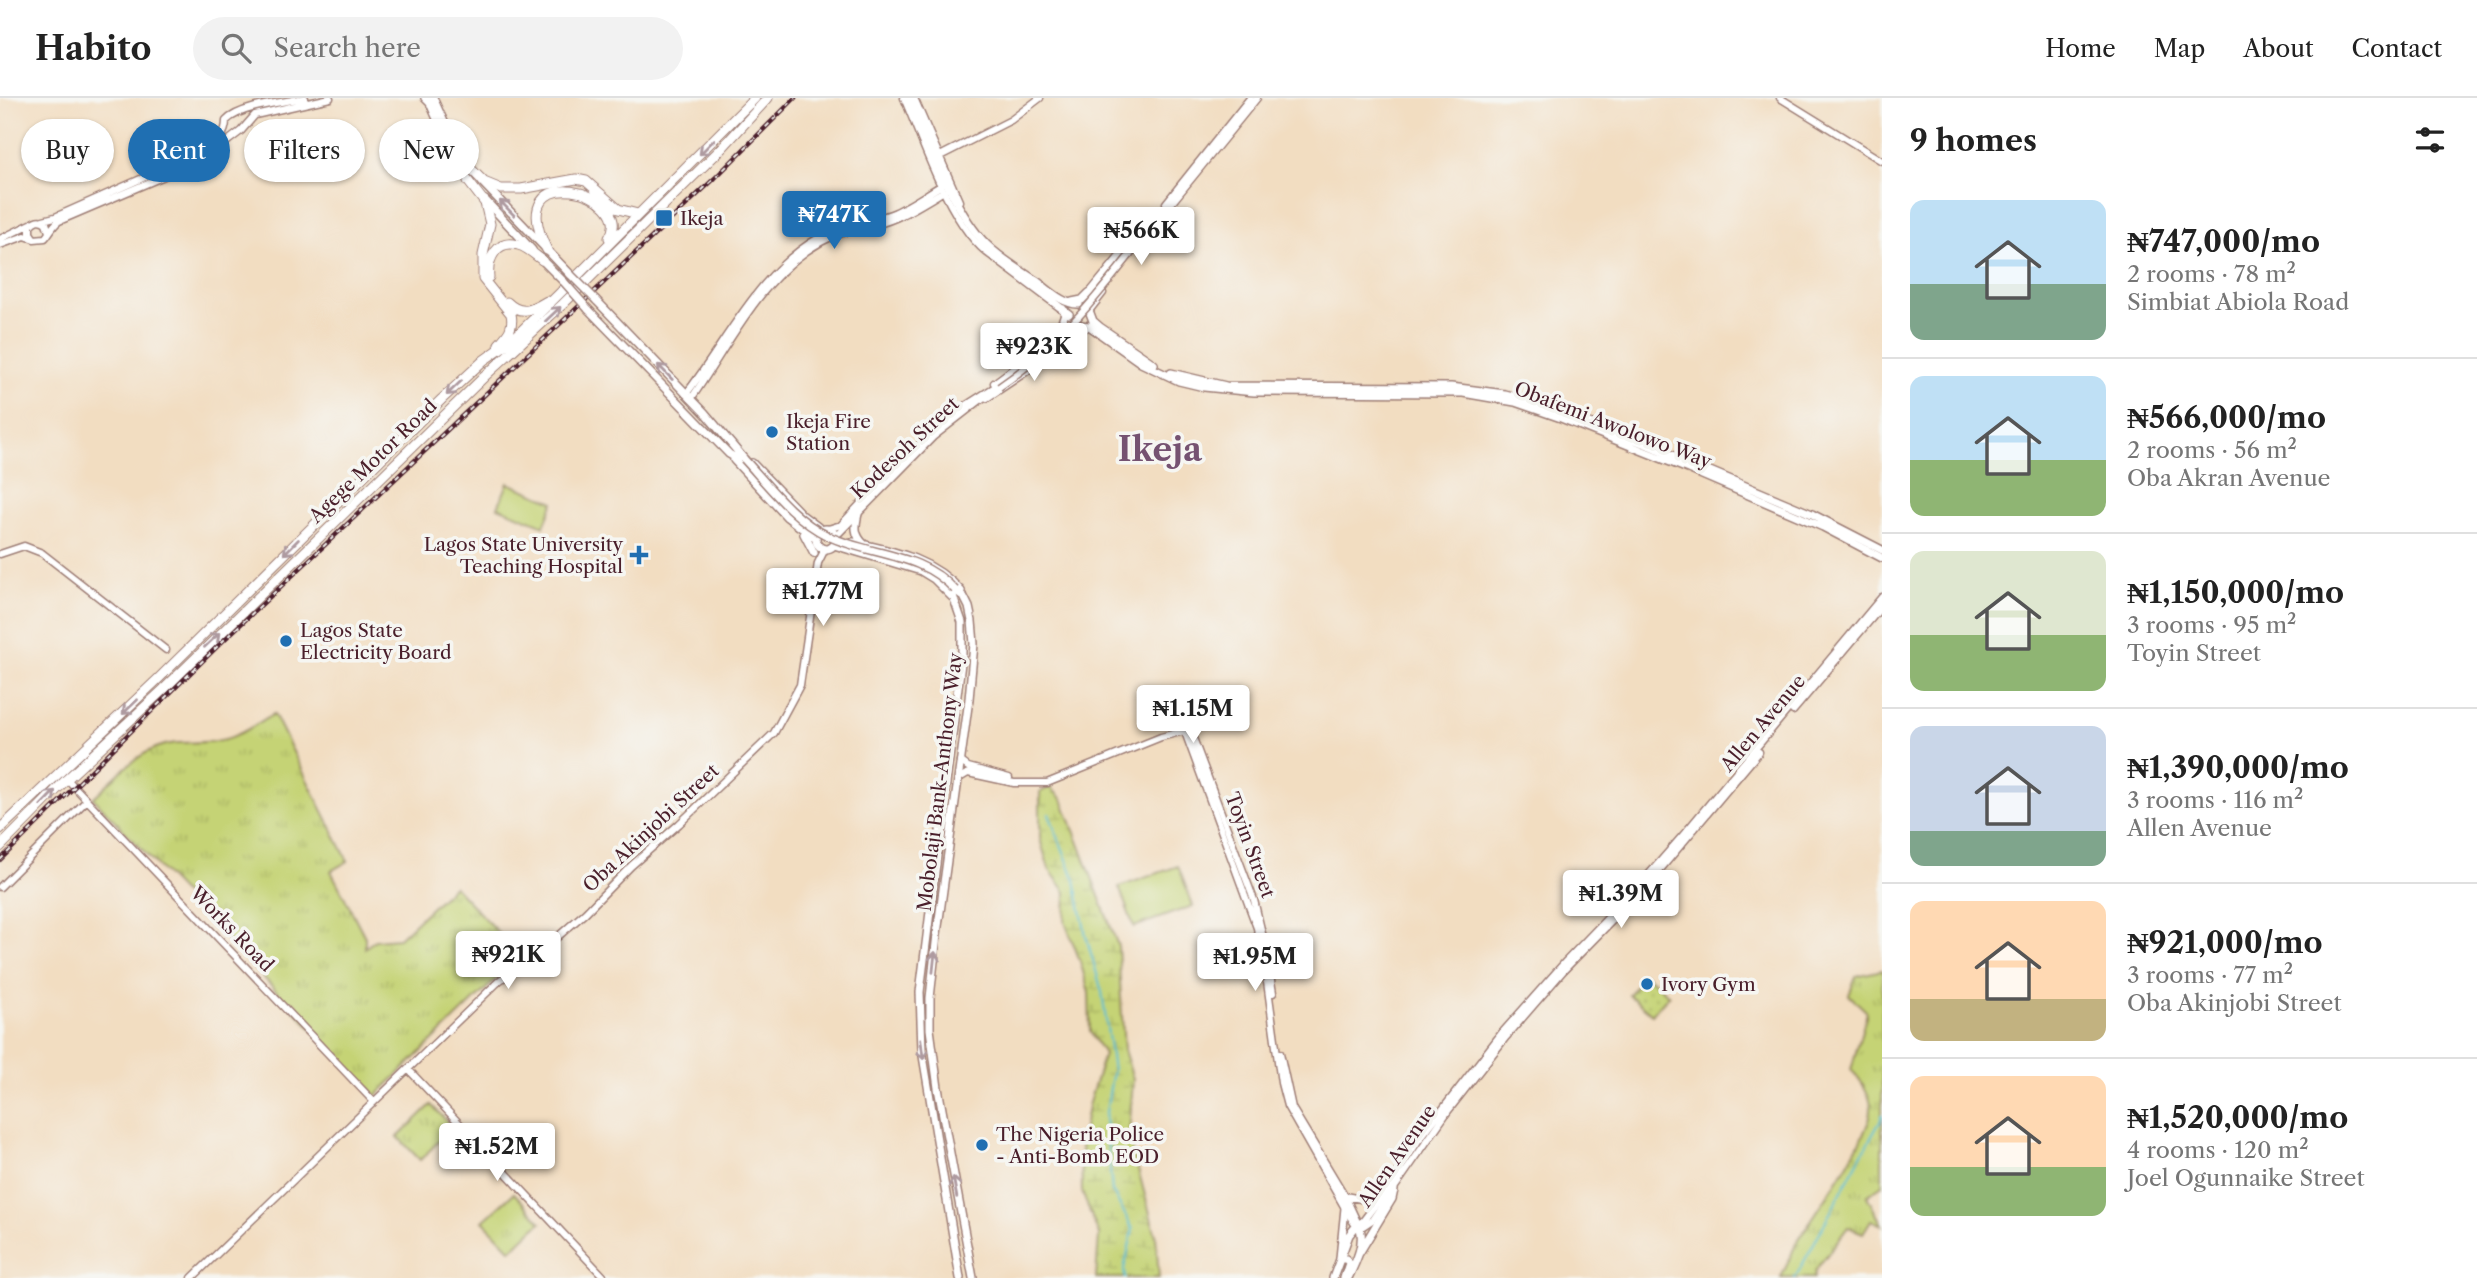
<!DOCTYPE html>
<meta charset="utf-8">
<style>
:root{--surface:#fff;--page:#f2f2f2;--text:#222;--muted:#767676;--line:#e0e0e0;--accent:#1f6fb2}
body{margin:0;font-family:"Libre Caslon Text",serif;background:var(--page);color:var(--text);height:100vh;display:flex;flex-direction:column;font-size:26px;white-space:nowrap}
*{box-sizing:border-box;margin:0}
p{font-size:23px;color:var(--muted)}
.icon{flex:none;width:38px;height:38px;fill:none;stroke:currentColor;stroke-width:2;stroke-linecap:round;stroke-linejoin:round}
.map{position:relative;flex:1;overflow:hidden}
.sheet{display:flex;flex-direction:column;background:var(--surface);width:595px}
.sheet>*{flex:none}
.guide{position:absolute;left:21px;top:21px;width:665px;height:63px;display:flex;gap:14px}
.price{position:absolute;translate:-50% -60px;padding:0 16px;border-radius:7px;background:#fff;color:#222;font-size:23px;line-height:46px;filter:drop-shadow(0 2px 4px #0008)}
.price::after{content:'';position:absolute;left:50%;top:42px;width:21px;height:16px;margin-left:-10px;background:inherit;clip-path:polygon(0 0,100% 0,50% 100%)}
.price.current{background:var(--accent);color:#fff}
ul{padding:0;list-style:none}
li{display:flex;align-items:center;gap:21px;height:175px;padding:0 28px}
li+li{border-top:2px solid var(--line)}
li span{display:grid;place-items:center;flex:none;width:196px;height:140px;border-radius:14px;color:#555}
li>.icon{margin-inline-start:auto}
span .icon{width:84px;height:84px;fill:#fffc;stroke-width:1}
li b{font-size:30px}
h2{display:flex;justify-content:space-between;align-items:center;height:84px;padding:0 28px;font-size:30px}
.pill{padding:0 24px;border-radius:32px;background:var(--surface);box-shadow:0 2px 5px #0004;font-size:24px;line-height:63px}
.pill.current{background:var(--accent);color:#fff}
header{display:flex;align-items:center;gap:42px;box-sizing:border-box;height:98px;padding:0 35px;background:var(--surface);border-bottom:2px solid var(--line)}
header strong{font-size:33px}
nav{display:flex;gap:38px;margin-inline-start:auto;font-size:24px}
.search{width:490px;height:63px;background:var(--page);display:flex;align-items:center;gap:18px;box-sizing:border-box;padding:0 24px;border-radius:38px;color:var(--muted);font-size:26px}
main{display:flex;flex:1;min-height:0}
.map>svg:first-child{display:block}
.grass{fill:url(#grass-tufts);stroke:#887950;stroke-width:2}
.wetland{fill:url(#wetland-marsh);stroke:#887950;stroke-width:2}
.park{fill:url(#park-dots);stroke:#887950;stroke-width:2}
.garden{fill:#c5d375;stroke:#887950;stroke-width:2}
.lines{fill:none;stroke-linecap:round;stroke-linejoin:round}
.stream{stroke:#56bed4;stroke-width:2}
.secondary-casing{stroke:#9e7e76;stroke-width:9}
.primary-casing{stroke:#9e7e76;stroke-width:10}
.highway-casing{stroke:#9e7e76;stroke-width:11}
.secondary{stroke:#fff;stroke-width:6}
.primary{stroke:#fff;stroke-width:7}
.highway{stroke:#fff;stroke-width:9}
.rail-casing{stroke:#4a1f2b;stroke-width:4.5}
.rail{stroke:#f6f6f2;stroke-width:2;stroke-dasharray:5;stroke-linecap:butt}
.secondary-bridge-casing{stroke:#9e7e76;stroke-width:9;stroke-linecap:butt}
.primary-bridge-casing{stroke:#9e7e76;stroke-width:10;stroke-linecap:butt}
.secondary-bridge{stroke:#fff;stroke-width:6}
.primary-bridge{stroke:#fff;stroke-width:7}
.oneway{stroke:#ae9aa0}
.poi-dot{fill:#1f6fb2;stroke:#f6f6f2;stroke-width:2.5}
.labels{text-anchor:middle;dominant-baseline:central;stroke-width:7;stroke-linejoin:round;paint-order:stroke}
.poi-label{font-size:19px;fill:#4a1f2b;stroke:#f6f6f2;text-anchor:start}
.street-label{font-size:19px;fill:#4a1f2b;stroke:#f6f6f2}
.town-label{font-size:33px;font-weight:bold;fill:#755271;stroke:#f6f6f2}
</style>
<header>
<strong>Habito</strong>
<div class="search"><svg class="icon" aria-label="search" viewBox="0 0 24 24"><circle cx="10" cy="10" r="6"/><path d="M15 15l6 6"/></svg>Search here</div>
<nav><a>Home</a><a>Map</a><a>About</a><a>Contact</a></nav>
</header>
<main>
<div class="map">
<svg width="1882" height="1180" viewBox="0 0 1882 1180">
<defs>
<pattern id="grass-tufts" width="24" height="20" patternUnits="userSpaceOnUse" patternTransform="scale(1.75)"><rect width="24" height="20" fill="#c5d375"/><path d="M3 7l-1-3M5 7V3M7 7l1-3M15 17l-1-3M17 17v-4M19 17l1-3" fill="none" stroke="#abb565"/></pattern>
<pattern id="wetland-marsh" width="20" height="14" patternUnits="userSpaceOnUse" patternTransform="scale(1.75)"><rect width="20" height="14" fill="#c5d375"/><path d="M1 5h8M5 5V1M11 12h8M15 12V8" fill="none" stroke="#abb565"/></pattern>
<pattern id="park-dots" width="8" height="8" patternUnits="userSpaceOnUse" patternTransform="scale(1.75)"><rect width="8" height="8" fill="#c5d375"/><path d="M2 2h.1M6 6h.1" fill="none" stroke="#abb565" stroke-width="1.8" stroke-linecap="round"/></pattern>
</defs>
<rect width="100%" height="100%" fill="#f6f6f2"/>
<filter id="ink" filterUnits="userSpaceOnUse"><feTurbulence type="fractalNoise" baseFrequency=".0143" numOctaves="2"/><feDisplacementMap in="SourceGraphic" scale="14" xChannelSelector="R" yChannelSelector="G"/><feConvolveMatrix kernelMatrix="1 2 1 2 8 2 1 2 1" color-interpolation-filters="sRGB"/></filter>
<filter id="wash" filterUnits="userSpaceOnUse"><feTurbulence type="fractalNoise" baseFrequency=".00686" numOctaves="4" result="noise"/><feDisplacementMap in="SourceGraphic" scale="28" xChannelSelector="R" yChannelSelector="G"/><feGaussianBlur stdDeviation="1.57" result="paint"/><feColorMatrix in="noise" values="0 0 0 0 0 0 0 0 0 0 0 0 0 0 0 0 0 1.4 0 .05"/><feComposite in="paint" operator="in"/></filter>
<g filter="url(#wash)">
<rect width="100%" height="100%" fill="#f2ddc1"/>
<path class="grass" d="M274,616L348,763L331,773L365,839V850L375,842L399,840L454,788L520,858L376,998L93,700C113,682 131,660 156,650C178,641 199,647 221,642C240,638 257,625 274,616Z
M1882,872V1087L1867,1098L1882,1127L1871,1122L1863,1135L1848,1129L1815,1173L1814,1180H1781C1787,1167 1792,1153 1799,1141C1815,1115 1872,1037 1871,1010C1871,997 1860,980 1851,972L1867,914L1849,897L1856,878Z
M431,1007L453,1029L420,1062L398,1039Z
M514,1095L541,1124L511,1152L483,1123Z"/>
<path class="wetland" d="M1050,689L1062,701L1118,848L1124,952L1133,981L1129,1038L1156,1138L1159,1180H1096L1099,1137L1082,1094L1081,1046L1088,1008L1104,956L1090,934L1089,895L1080,863L1065,824L1066,794L1049,771L1040,741V694Z"/>
<path class="park" d="M1644,876L1669,897L1652,916L1629,897Z"/>
<path class="garden" d="M508,385L554,404L544,428L498,409Z
M1178,768L1193,808L1134,829L1119,789Z"/>
<g class="lines">
<path class="stream" d="M1049,716L1075,782L1086,838L1102,894L1113,972L1105,1020L1112,1093L1133,1131L1124,1171L1125,1180
M1795,1180C1824,1128 1850,1075 1880,1024L1882,1017"/>
</g>
</g>
<g filter="url(#ink)">
<g class="lines">
<defs>
<path id="secondary" d="M904,0C924,45 953,139 998,162
M914,0L959,103
M1780,0L1882,63
M940,58L1011,22L1040,0
M1166,105L1250,0
M43,122L55,119L206,52C217,46 226,36 226,23C240,8 284,4 305,0
M49,134L46,125C40,120 34,122 30,128V135L34,141L45,140C50,135 52,128 59,123L204,61L241,33L255,17L330,0
M1148,134L1257,0
M0,141L31,126
M0,147L25,138L34,141
M1087,198L1155,115L1161,112
M1089,213L1103,195
M994,285L1038,252L1064,223
M686,296C728,242 758,174 820,139C842,126 867,125 891,116C909,109 925,97 942,87
M987,300L1026,274L1073,230
M691,301C729,247 760,178 821,144C840,133 861,131 882,125C904,118 924,105 944,93
M828,431L841,427L887,377L954,315L998,287
M835,439L933,339L987,297
M0,456L24,448L42,455L166,552
M1793,613L1882,508
M1185,628L1189,629L1188,634L1184,632Z
M1190,632L1254,802L1266,852L1273,895
M1185,634L1257,830L1267,884L1281,985L1287,1008L1345,1110L1354,1125L1358,1126
M960,663L968,669L1009,680
M67,681L374,1004
M958,681L968,675L1014,685H1047L1161,639L1184,633
M0,789L87,702
M1280,955L1292,1010L1345,1098L1358,1126
M408,971L605,1180
M1345,1098L1361,1101L1383,1096
M1358,1126L1363,1123L1388,1090L1418,1043L1501,936L1566,863L1644,782L1685,735L1882,499
M1359,1127L1363,1128L1372,1122L1448,1013L1506,939L1563,873L1648,786L1759,654
M192,1180L499,883L554,842L585,815L631,768L679,726L774,635L800,587L818,465L825,451"/>
<path id="primary" d="M425,0L430,5L453,57L470,85
M433,0L456,50L469,70
M909,0C928,43 954,114 986,146C1001,161 1020,172 1038,184C1050,193 1064,207 1079,206
M482,84L571,177
M485,102L532,152
M540,160L564,184
M1000,164L1069,216
M596,202L705,315L744,361
M1072,204L1082,202L1089,195
M588,211L729,356L741,363
M1090,215L1093,223L1100,229L1154,266
M1061,227L1065,215L1063,211
M1081,227L1089,228L1141,265L1179,283L1204,289L1254,294L1463,295L1515,304L1561,320L1688,371L1823,429L1882,460
M1069,233L1077,230H1085
M1171,275L1226,288L1451,289L1505,296L1528,302L1648,347L1812,416L1882,452
M734,362L787,419L816,441
M752,365L802,417L818,429
M858,416C855,428 854,437 864,446
M816 441a10 10 0 1 1 20 0a10 10 0 1 1-20 0Z
M804,436L814,455
M853,444C893,453 932,460 961,493
M834,447L921,473L934,481L952,499
M955,492L964,499L969,509L972,523L974,546L969,601L937,836L930,900V931L938,990L973,1180
M952,495L962,524V557L920,894L922,952L960,1180
M1358,1157L1392,1101L1394,1092
M1333,1180L1349,1137L1358,1126
M1344,1180L1349,1165L1346,1161L1340,1160L1345,1110
M1348,1180C1356,1164 1367,1142 1358,1126"/>
<path id="highway" d="M468,68L484,84L501,91H521L576,81L586,83L618,111L638,116
M468,83L485,105L490,126L483,157V181L511,216C514,230 508,236 499,246
M547,152C500,57 639,94 609,140
M489,179C487,161 497,141 518,147C527,149 535,157 542,162
M507,204C521,218 532,212 547,203
M0,731L158,581L442,301L484,262L511,243L558,197L755,0
M0,749L67,681L164,591L485,278L563,206L723,49L768,0"/>
</defs>
<use href="#secondary" class="secondary-casing"/>
<use href="#primary" class="primary-casing"/>
<use href="#highway" class="highway-casing"/>
<use href="#secondary" class="secondary"/>
<use href="#primary" class="primary"/>
<use href="#highway" class="highway"/>
<defs>
<path id="rail" d="M0,762L225,541L715,80L795,0"/>
</defs>
<use href="#rail" class="rail-casing"/>
<use href="#rail" class="rail"/>
<defs>
<path id="secondary-bridge" d="M999,289C1060,248 1103,191 1148,134"/>
<path id="primary-bridge" d="M571,177L596,202
M564,184L588,211
M744,361C768,387 794,422 828,438C871,458 921,454 955,492"/>
</defs>
<use href="#secondary-bridge" class="secondary-bridge-casing"/>
<use href="#primary-bridge" class="primary-bridge-casing"/>
<use href="#secondary-bridge" class="secondary-bridge"/>
<use href="#primary-bridge" class="primary-bridge"/>
</g>
<defs><path id="oneway-shaft" d="M-6 0H5M1.5-3L5.5 0L1.5 3" fill="none" stroke-width="1.6" stroke-linecap="round" stroke-linejoin="round" transform="scale(1.75)"/></defs>
<g class="oneway">
<use href="#oneway-shaft" transform="translate(707 49) rotate(135)"/>
<use href="#oneway-shaft" transform="translate(507 110) rotate(-134)"/>
<use href="#oneway-shaft" transform="translate(553 216) rotate(-43)"/>
<use href="#oneway-shaft" transform="translate(665 274) rotate(-134)"/>
<use href="#oneway-shaft" transform="translate(454 290) rotate(136)"/>
<use href="#oneway-shaft" transform="translate(291 449) rotate(135)"/>
<use href="#oneway-shaft" transform="translate(212 542) rotate(-44)"/>
<use href="#oneway-shaft" transform="translate(130 609) rotate(136)"/>
<use href="#oneway-shaft" transform="translate(48 700) rotate(-46)"/>
<use href="#oneway-shaft" transform="translate(934 864) rotate(-84)"/>
<use href="#oneway-shaft" transform="translate(922 951) rotate(83)"/>
<use href="#oneway-shaft" transform="translate(955 1089) rotate(-100)"/>
</g>
</g>
<g class="poi-dot">
<rect x="655" y="111" width="18" height="18" rx="3.5"/>
<circle cx="772" cy="334" r="7"/>
<path d="M635.5 446.5h7v7h7v7h-7v7h-7v-7h-7v-7h7z"/>
<circle cx="286" cy="543" r="7"/>
<circle cx="1647" cy="886" r="7"/>
<circle cx="982" cy="1047" r="7"/>
</g>
<g class="labels">
<g class="poi-label">
<text x="680" y="120">Ikeja</text>
<text x="786" y="323">Ikeja Fire<tspan x="786" dy="22">Station</tspan></text>
<text x="623" y="446" text-anchor="end">Lagos State University<tspan x="623" dy="22">Teaching Hospital</tspan></text>
<text x="300" y="532">Lagos State<tspan x="300" dy="22">Electricity Board</tspan></text>
<text x="1661" y="886">Ivory Gym</text>
<text x="996" y="1036">The Nigeria Police<tspan x="996" dy="22">- Anti-Bomb EOD</tspan></text>
</g>
<g class="street-label">
<text transform="translate(1613 327) rotate(21)">Obafemi Awolowo Way</text>
<text transform="translate(905 350) rotate(-43)">Kodesoh Street</text>
<text transform="translate(373 363) rotate(-44)">Agege Motor Road</text>
<text transform="translate(1763 625) rotate(-50)">Allen Avenue</text>
<text transform="translate(940 684) rotate(-83)">Mobolaji Bank-Anthony Way</text>
<text transform="translate(651 730) rotate(-43)">Oba Akinjobi Street</text>
<text transform="translate(1250 747) rotate(70)">Toyin Street</text>
<text transform="translate(232 831) rotate(46)">Works Road</text>
<text transform="translate(1397 1058) rotate(-55)">Allen Avenue</text>
</g>
<g class="town-label">
<text x="1160" y="351">Ikeja</text>
</g>
</g>
</svg>
<b class="price current" style="left:834px;top:153px">₦747K</b>
<b class="price" style="left:1141px;top:169px">₦566K</b>
<b class="price" style="left:1034px;top:285px">₦923K</b>
<b class="price" style="left:823px;top:530px">₦1.77M</b>
<b class="price" style="left:1193px;top:647px">₦1.15M</b>
<b class="price" style="left:1621px;top:832px">₦1.39M</b>
<b class="price" style="left:508px;top:893px">₦921K</b>
<b class="price" style="left:1255px;top:895px">₦1.95M</b>
<b class="price" style="left:497px;top:1085px">₦1.52M</b>
<div class="guide">
<a class="pill">Buy</a>
<a class="pill current">Rent</a>
<a class="pill">Filters</a>
<a class="pill">New</a>
</div>
</div>
<section class="sheet">
<h2>9 homes<svg class="icon" aria-label="filters" viewBox="0 0 24 24"><path d="M4 7h16M4 17h16"/><circle cx="9" cy="7" r="2"/><circle cx="15" cy="17" r="2"/></svg></h2>
<ul>
<li><span style="background:linear-gradient(#bfe0f5 60%,#7fa58c 0)"><svg class="icon" aria-label="home" viewBox="0 0 24 24"><path d="M3 11l9-7 9 7M6 9v11h12V9"/></svg></span><div><b>₦747,000/mo</b><p>2 rooms · 78 m²</p><p>Simbiat Abiola Road</p></div></li>
<li><span style="background:linear-gradient(#bfe0f5 60%,#8fb573 0)"><svg class="icon" aria-label="home" viewBox="0 0 24 24"><path d="M3 11l9-7 9 7M6 9v11h12V9"/></svg></span><div><b>₦566,000/mo</b><p>2 rooms · 56 m²</p><p>Oba Akran Avenue</p></div></li>
<li><span style="background:linear-gradient(#dfe7d0 60%,#8fb573 0)"><svg class="icon" aria-label="home" viewBox="0 0 24 24"><path d="M3 11l9-7 9 7M6 9v11h12V9"/></svg></span><div><b>₦1,150,000/mo</b><p>3 rooms · 95 m²</p><p>Toyin Street</p></div></li>
<li><span style="background:linear-gradient(#c9d6e8 75%,#7fa58c 0)"><svg class="icon" aria-label="home" viewBox="0 0 24 24"><path d="M3 11l9-7 9 7M6 9v11h12V9"/></svg></span><div><b>₦1,390,000/mo</b><p>3 rooms · 116 m²</p><p>Allen Avenue</p></div></li>
<li><span style="background:linear-gradient(#ffd9b3 70%,#c2b280 0)"><svg class="icon" aria-label="home" viewBox="0 0 24 24"><path d="M3 11l9-7 9 7M6 9v11h12V9"/></svg></span><div><b>₦921,000/mo</b><p>3 rooms · 77 m²</p><p>Oba Akinjobi Street</p></div></li>
<li><span style="background:linear-gradient(#ffd9b3 65%,#8fb573 0)"><svg class="icon" aria-label="home" viewBox="0 0 24 24"><path d="M3 11l9-7 9 7M6 9v11h12V9"/></svg></span><div><b>₦1,520,000/mo</b><p>4 rooms · 120 m²</p><p>Joel Ogunnaike Street</p></div></li>
</ul>
</section>
</main>
